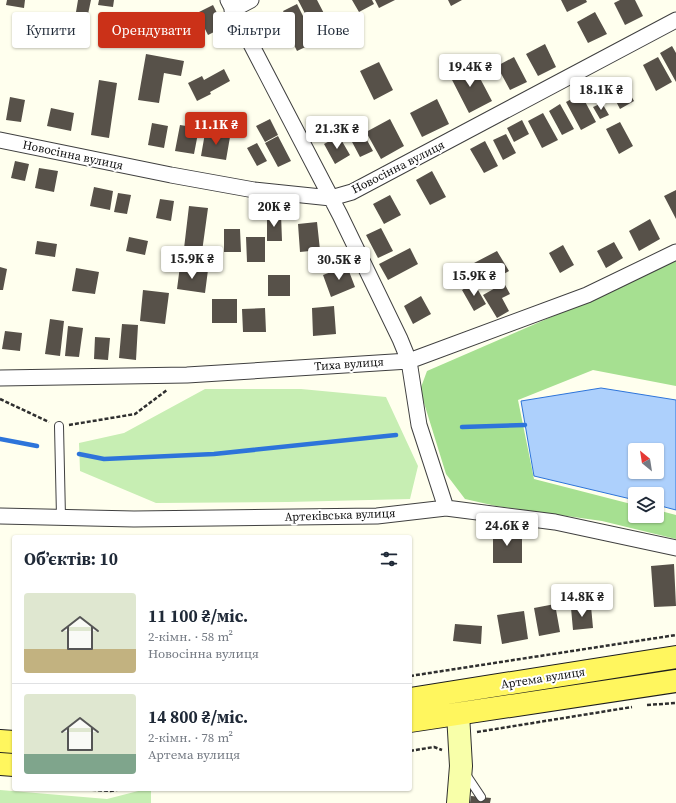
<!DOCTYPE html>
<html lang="uk">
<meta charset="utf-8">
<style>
:root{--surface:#fff;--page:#f6f6f7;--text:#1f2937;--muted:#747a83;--line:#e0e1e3;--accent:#cb3118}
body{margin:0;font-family:"Source Serif 4",serif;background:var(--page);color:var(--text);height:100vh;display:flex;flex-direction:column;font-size:15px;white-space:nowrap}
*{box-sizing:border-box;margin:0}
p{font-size:13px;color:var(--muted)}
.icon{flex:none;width:22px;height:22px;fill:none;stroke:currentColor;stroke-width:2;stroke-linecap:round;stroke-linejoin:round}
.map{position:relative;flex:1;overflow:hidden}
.details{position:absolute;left:12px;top:535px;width:400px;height:256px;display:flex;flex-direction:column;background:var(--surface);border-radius:4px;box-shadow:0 1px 3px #0004}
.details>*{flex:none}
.banner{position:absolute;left:12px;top:12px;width:400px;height:36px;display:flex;gap:8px}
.needle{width:26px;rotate:330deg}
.buttons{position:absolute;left:628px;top:443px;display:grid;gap:8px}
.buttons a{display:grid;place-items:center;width:36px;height:36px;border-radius:4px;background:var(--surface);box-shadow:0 1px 3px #0004;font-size:20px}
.price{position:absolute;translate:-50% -34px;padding:0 9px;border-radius:4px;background:#fff;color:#222;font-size:13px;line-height:26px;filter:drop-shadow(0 1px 2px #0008)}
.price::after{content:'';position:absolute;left:50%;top:24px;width:12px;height:9px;margin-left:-6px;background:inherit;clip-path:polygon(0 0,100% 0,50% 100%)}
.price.on{background:var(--accent);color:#fff}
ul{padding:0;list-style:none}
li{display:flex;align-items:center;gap:12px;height:100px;padding:0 12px}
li+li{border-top:1px solid var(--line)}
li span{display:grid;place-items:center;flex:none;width:112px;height:80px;border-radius:4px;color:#555}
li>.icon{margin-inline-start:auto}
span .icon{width:48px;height:48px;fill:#fffc;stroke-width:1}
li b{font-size:17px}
h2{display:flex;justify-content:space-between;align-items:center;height:48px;padding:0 12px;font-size:17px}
.tag{padding:0 14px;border-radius:4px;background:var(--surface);box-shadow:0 1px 3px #0004;font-size:14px;line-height:36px}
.tag.on{background:var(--accent);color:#fff}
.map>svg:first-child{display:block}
.green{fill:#c7eeb3}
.forest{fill:#a6e091}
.water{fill:#add0fc;stroke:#2d74da;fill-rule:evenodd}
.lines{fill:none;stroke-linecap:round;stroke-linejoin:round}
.stream{stroke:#2d74da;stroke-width:4.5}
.building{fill:#575149}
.lane-casing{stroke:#404040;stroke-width:10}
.street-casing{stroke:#404040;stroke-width:17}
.secondary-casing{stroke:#2f2f2f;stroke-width:24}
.primary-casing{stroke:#1e1e1e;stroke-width:24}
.path{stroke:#2f2f2f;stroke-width:2.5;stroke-dasharray:4 2;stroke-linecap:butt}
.lane{stroke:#fff;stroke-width:8}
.street{stroke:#fff;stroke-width:15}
.secondary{stroke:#f8ffa9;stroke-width:22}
.primary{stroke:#fff65e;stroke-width:22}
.labels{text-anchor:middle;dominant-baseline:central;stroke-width:4;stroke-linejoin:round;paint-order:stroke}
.street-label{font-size:12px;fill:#0d0d0d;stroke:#fff}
</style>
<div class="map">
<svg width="676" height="803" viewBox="0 0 676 803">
<rect width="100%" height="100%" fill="#ffe"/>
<path class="green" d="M205,389H301L386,397L418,466L410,499L288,502L156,503L80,471L79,443L124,433Z
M146,789H151V803H0V790L107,799Z"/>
<path class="forest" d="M676,258V386L593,370L518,400L534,479L635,505V516H657V510L676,515V539L602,521L496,506L465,499L446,474L420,390L427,371L588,301Z"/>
<path class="water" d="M601,388L676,400V510L657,505V494H635V500L534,476L521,401ZM635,450H657V472H635Z"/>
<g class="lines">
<path class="stream" d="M462,427L525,425
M0,439L37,446
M79,454L104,459L214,454L396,435"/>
</g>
<path class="building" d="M7,0H25L24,8L6,5Z
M78,0H91L88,14L76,12Z
M99,0H114L113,7L98,5Z
M298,0H317L330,25L315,33Z
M352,0H372L374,4L359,12Z
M375,0H395L379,8Z
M448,0H462L451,6Z
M561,0H586L587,2L567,12Z
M620,0H635L643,16L625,25L614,3Z
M297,4L316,42L297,51L288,33L293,30L283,11Z
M213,5L224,27L208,35L197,13Z
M595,12L607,34L588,43L577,22Z
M545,44L556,67L538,76L526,54Z
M672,46L676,53V82L660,53Z
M146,54L184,61L181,76L164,73L159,103L138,100Z
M514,57L527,82L510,90L497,66Z
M658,57L672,82L656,91L643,65Z
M379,62L393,90L374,100L360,71Z
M472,63L492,101L469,113L449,74Z
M224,69L230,81L210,92L211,94L197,101L188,83L202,76L204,80Z
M621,78L634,101L620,109L608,86Z
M99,80L117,83L109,138L91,135Z
M581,94L596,122L581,130L566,102Z
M10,97L25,100L21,122L6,120Z
M437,99L449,124L422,137L410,113Z
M602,103L609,115L600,119L593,107Z
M560,104L574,129L562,135L549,111Z
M51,108L74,113L71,131L47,126Z
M543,113L558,140L542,148L528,121Z
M270,119L278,135L265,142L256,126Z
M390,119L404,146L381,159L366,132Z
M522,120L529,134L514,142L507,128Z
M620,122L633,146L619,154L606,129Z
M152,123L168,126L164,148L148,145Z
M180,125L199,128L194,154L175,151Z
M205,133L230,137L226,160L201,156Z
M363,133L373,151L360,157L351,140Z
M506,134L516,153L503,160L493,140Z
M278,136L291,161L278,167L265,143Z
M339,136L350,155L335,164L324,144Z
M485,141L498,166L484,173L470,149Z
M257,143L267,161L257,166L247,148Z
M15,161L29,164L25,181L11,178Z
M39,168L58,171L54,192L35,188Z
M432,171L446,197L430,205L416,180Z
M94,187L113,191L110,210L90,206Z
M676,190V219L664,196Z
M118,193L131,195L127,214L114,212Z
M390,195L401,215L384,224L373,204Z
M160,199L174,201L171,221L156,218Z
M189,206L208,208L201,259L183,257Z
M281,214L282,241H267V215Z
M650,219L660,239L639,251L629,231Z
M317,222L320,250L300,252L298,224Z
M381,228L393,251L378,258L366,235Z
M224,229H240L241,252H224Z
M129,237L148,241L145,255L126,251Z
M246,237H265V262H247Z
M37,241L57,244L55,257L35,254Z
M614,242L623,258L606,268L597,251Z
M563,245L574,265L560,273L549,253Z
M410,248L418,264L388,280L379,264Z
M497,251L509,271L486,284L474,263Z
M180,266L208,270L205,293L177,289Z
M347,266L355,287L331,297L323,275Z
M0,267L7,269L3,290H0Z
M76,268L99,272L95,294L72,291Z
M268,275H290V296H268Z
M474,283L486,304L474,311L462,290Z
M504,283L510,294L502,298L509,311L497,318L483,295Z
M143,290L169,293L165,324L140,321Z
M421,296L431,314L413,324L404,306Z
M212,299H237V323H212Z
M334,306L336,334L313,336L312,308Z
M265,308L266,332H243L242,309Z
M50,319L64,321L60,356L45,354Z
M122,324L138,325L136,360L119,358Z
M68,326L83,328L79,357L65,356Z
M5,331L22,333L20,351L2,349Z
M95,337L110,338L108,360L94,359Z
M493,530L522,531V563H493Z
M674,564L676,606L654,607L651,566Z
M555,604L560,632L539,636L534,608Z
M591,606L593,628L573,630L571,608Z
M524,611L528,639L502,644L497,615Z
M455,624L482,626L481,644L453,641Z
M471,796L491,798L490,803H470Z"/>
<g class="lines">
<defs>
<path id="lane" d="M59,426L61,517
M465,773L481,797"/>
<path id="street" d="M228,0L340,215L400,339L409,361L419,425L446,508
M232,10L251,0
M0,140L171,175L254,190L331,198L352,192L676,20
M0,378L187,375L409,361L587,295L676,252
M0,516L134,519L377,516L446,508L555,522L676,548"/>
<path id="secondary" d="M458,714L461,766L458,803"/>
<path id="primary" d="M410,699L676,657
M410,721L676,681
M0,741L14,742
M0,764L14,765"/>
</defs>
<use href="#lane" class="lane-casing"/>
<use href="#street" class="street-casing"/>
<use href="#secondary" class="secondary-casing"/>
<use href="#primary" class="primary-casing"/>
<path class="path" d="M0,399L49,422
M69,425L135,414L167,390
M410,676L676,635
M647,705L676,703
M477,732L632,707
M410,751L434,747L442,750
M80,789L110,791L123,789"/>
<use href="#lane" class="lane"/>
<use href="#street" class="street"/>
<use href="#secondary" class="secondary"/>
<use href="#primary" class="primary"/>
</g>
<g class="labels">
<g class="street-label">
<text transform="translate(73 155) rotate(12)">Новосінна вулиця</text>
<text transform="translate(398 167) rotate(-27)">Новосінна вулиця</text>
<text transform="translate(349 364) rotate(-4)">Тиха вулиця</text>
<text transform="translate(340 515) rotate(-2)">Артеківська вулиця</text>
<text transform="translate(543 678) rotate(-9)">Артема вулиця</text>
</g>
</g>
</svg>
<div class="buttons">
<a><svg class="needle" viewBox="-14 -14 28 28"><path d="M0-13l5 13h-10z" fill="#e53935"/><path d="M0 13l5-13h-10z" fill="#747a83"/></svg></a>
<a><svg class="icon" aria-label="layers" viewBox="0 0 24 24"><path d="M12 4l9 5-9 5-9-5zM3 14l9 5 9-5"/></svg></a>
</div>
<b class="price" style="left:470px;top:88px">19.4K ₴</b>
<b class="price" style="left:601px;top:111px">18.1K ₴</b>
<b class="price on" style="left:216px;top:146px">11.1K ₴</b>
<b class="price" style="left:337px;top:150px">21.3K ₴</b>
<b class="price" style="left:274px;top:228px">20K ₴</b>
<b class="price" style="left:192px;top:280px">15.9K ₴</b>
<b class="price" style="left:339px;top:281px">30.5K ₴</b>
<b class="price" style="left:474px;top:297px">15.9K ₴</b>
<b class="price" style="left:507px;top:547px">24.6K ₴</b>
<b class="price" style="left:582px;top:618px">14.8K ₴</b>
<div class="banner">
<a class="tag">Купити</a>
<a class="tag on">Орендувати</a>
<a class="tag">Фільтри</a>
<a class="tag">Нове</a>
</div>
<section class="details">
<h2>Об’єктів: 10<svg class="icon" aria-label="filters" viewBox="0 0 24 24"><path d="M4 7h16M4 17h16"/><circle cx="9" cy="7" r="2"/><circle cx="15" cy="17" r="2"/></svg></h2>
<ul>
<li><span style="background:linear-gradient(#dfe7d0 70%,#c2b280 0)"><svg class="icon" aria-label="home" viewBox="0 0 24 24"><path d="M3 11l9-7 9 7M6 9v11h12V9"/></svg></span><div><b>11 100 ₴/міс.</b><p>2-кімн. · 58 m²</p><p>Новосінна вулиця</p></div></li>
<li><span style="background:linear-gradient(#dfe7d0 75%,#7fa58c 0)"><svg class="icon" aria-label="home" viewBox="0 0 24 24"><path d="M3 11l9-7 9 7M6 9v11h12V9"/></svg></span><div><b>14 800 ₴/міс.</b><p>2-кімн. · 78 m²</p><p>Артема вулиця</p></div></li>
</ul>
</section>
</div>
